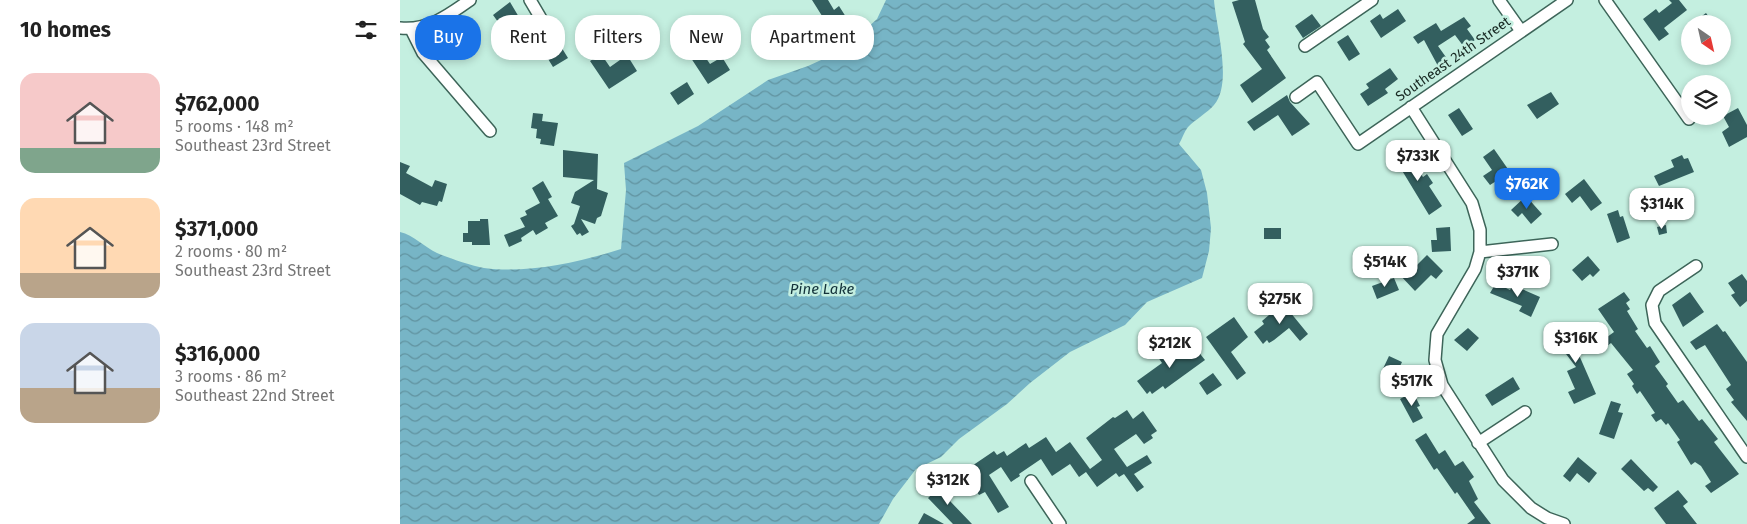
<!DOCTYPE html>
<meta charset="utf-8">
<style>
:root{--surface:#fff;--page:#f6f6f6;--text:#222;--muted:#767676;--accent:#1a73e8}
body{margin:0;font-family:"Fira Sans",sans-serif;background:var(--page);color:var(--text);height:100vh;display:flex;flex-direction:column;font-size:19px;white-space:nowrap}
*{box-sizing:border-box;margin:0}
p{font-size:16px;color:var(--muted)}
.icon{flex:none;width:28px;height:28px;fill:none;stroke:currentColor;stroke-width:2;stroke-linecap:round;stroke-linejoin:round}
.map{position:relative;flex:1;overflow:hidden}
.sheet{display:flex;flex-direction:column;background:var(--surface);width:400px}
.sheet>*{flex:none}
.guide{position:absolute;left:15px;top:15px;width:475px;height:45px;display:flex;gap:10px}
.needle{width:32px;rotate:146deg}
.buttons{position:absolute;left:1281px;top:15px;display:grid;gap:10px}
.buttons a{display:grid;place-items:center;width:50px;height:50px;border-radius:50%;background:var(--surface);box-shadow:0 2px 8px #0003;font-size:25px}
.price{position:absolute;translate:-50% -42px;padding:0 11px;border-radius:10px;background:#fff;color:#222;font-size:16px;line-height:32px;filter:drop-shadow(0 1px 2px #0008)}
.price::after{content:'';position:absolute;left:50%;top:30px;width:15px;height:11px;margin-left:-8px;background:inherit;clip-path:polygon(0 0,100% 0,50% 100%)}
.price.active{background:var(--accent);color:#fff}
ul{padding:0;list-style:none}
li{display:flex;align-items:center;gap:15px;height:125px;padding:0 20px}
li span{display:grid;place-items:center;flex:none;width:140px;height:100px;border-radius:15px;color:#555}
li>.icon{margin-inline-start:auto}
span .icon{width:60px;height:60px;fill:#fffc;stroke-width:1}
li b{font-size:21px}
h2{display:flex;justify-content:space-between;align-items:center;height:60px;padding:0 20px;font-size:21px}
.chip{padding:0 18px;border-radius:20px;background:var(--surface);box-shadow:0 2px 8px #0003;font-size:18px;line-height:45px}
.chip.active{background:var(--accent);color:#fff}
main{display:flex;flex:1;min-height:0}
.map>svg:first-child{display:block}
.water{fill:url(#water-waves)}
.building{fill:#335f5f}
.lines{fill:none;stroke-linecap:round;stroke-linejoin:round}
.minor-casing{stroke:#3d6559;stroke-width:14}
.minor{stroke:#fff;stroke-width:11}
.labels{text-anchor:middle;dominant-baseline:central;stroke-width:5;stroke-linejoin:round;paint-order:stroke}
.street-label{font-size:14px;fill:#182923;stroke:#c4efe0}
.water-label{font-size:15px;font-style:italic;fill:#13323a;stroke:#c4efe0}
</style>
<main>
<section class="sheet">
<h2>10 homes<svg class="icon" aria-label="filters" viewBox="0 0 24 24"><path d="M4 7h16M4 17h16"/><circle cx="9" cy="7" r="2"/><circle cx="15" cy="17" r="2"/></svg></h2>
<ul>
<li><span style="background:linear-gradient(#f6c9c9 75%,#7fa58c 0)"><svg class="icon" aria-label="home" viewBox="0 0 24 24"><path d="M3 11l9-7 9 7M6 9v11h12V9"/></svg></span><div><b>$762,000</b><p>5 rooms · 148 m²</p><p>Southeast 23rd Street</p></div></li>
<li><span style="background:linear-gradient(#ffd9b3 75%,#b9a48a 0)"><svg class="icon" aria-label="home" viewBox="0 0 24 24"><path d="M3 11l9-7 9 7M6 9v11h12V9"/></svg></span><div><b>$371,000</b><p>2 rooms · 80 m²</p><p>Southeast 23rd Street</p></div></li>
<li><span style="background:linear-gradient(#c9d6e8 65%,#b9a48a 0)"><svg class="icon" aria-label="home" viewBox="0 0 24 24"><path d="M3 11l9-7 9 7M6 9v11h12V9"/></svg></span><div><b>$316,000</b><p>3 rooms · 86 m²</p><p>Southeast 22nd Street</p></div></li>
</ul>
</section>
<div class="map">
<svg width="1347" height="524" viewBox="0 0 1347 524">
<defs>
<pattern id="water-waves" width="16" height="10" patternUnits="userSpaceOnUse" patternTransform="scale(1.25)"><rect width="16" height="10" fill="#77b5c6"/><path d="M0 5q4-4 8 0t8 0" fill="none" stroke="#6193a0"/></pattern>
</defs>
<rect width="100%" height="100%" fill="#c4efe0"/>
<path class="water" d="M486,0H814C816,27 833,83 814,105C807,113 796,119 788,127C784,132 782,139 779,144L801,170L807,193L811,228L809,251L802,278L747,302L725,325L670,352L630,383L607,404L559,439L541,457L516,469L493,499L479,524H0V232C14,235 24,247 37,253C49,258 72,266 84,268C127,274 181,262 221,249L226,190L224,163L298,126L368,80L408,66L443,50L477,19Z"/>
<path class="building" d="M412,0H428L434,10L439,6L446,17L429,27Z
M839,0H855L863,29L869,37L865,40L870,47L867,50L886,78L852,103L840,85L862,69L843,44L845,42L832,2Z
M1269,0H1279L1287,10L1264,28L1269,34L1259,41L1243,19L1256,9L1259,13L1272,3Z
M110,2L126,29L111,40L93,15Z
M998,9L1006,21L981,38L970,21L980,14L983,19Z
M1306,13L1314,24H1301L1298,19Z
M912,14L921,26L903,38L895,26Z
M1064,17L1071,26L1067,29L1075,40L1064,47L1055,35L1038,46L1048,60L1038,66L1024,40L1018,44L1013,37L1036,23L1041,31Z
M411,33L418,49L405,54L399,38Z
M948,35L960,54L949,61L937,42Z
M155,37L168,58L153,67L145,54L141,57L136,49Z
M299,48L310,64L322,57L330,70L308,84L289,55Z
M201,54L210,67L227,55L237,71L209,89L190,61Z
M990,68L998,79L985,89L988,93L968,106L960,94L969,88L966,84Z
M287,82L294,94L278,105L270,93Z
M1151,92L1159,104L1137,119L1127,105Z
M887,95L890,102L910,124L892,136L878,115L854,131L847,122Z
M1059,108L1073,129L1062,136L1048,115Z
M1338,108L1347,125V137L1329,147L1322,132L1329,127L1323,116Z
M133,113L143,114L142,121L158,123L154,146L140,144L141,139L136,138L137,129L131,128Z
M1002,147L1023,177L1027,174L1033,183L1029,186L1042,206L1029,215L992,154Z
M1094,149L1110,172L1090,185L1083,176L1092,170L1083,157Z
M163,150L198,154L197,189L208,193L201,216L197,218L195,224L181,219L189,232L182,236L180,233L177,235L171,226L174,224L180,206L171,203L175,192L194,180L163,177Z
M1282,155L1284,159L1288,158L1294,172L1259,186L1254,176L1274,167L1271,160Z
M0,162L10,166L6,173L32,187L35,180L47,184L42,202L39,201L37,206L22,202L20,205L0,194Z
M1184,179L1202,203L1191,211L1180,196L1172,203L1165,194Z
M143,181L152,197L148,199L158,216L145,223L148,228L136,235L133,230L121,238L122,241L109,247L104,235L125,227L120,218L127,215L125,211L140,203L132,188Z
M1126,196L1142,214L1131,224L1122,213L1118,217L1111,210Z
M1218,210L1220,217L1223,216L1230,238L1217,243L1207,214Z
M80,219H88L90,245H72V242H63V233H68V221H80Z
M1266,225L1267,233L1259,235L1257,227Z
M1050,227L1051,251L1032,252L1031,240H1037L1036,228Z
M864,228H881V239H864Z
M1027,255L1043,271L1036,279L1031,275L1015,291L999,274L1006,266L1011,271Z
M1188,256L1200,270L1193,277L1190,274L1182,281L1172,270Z
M1342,274L1347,281V301L1340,307L1331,295L1335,293L1328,283Z
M994,278L999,290L977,299L972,286Z
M1096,283L1110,290L1113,285L1140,297L1131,317L1119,311L1122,306L1090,293Z
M1224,292L1230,300L1226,303L1230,309L1227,311L1238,329L1235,331L1247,348L1250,346L1260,362L1255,366L1268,384L1266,386L1278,403L1283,400L1299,421L1302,419L1318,439L1314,442L1339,474L1311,493L1305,486L1311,482L1301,466L1295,462L1291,465L1277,442L1280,440L1268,423L1266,425L1261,419L1256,422L1251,415L1255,413L1240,391L1237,394L1232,386L1234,384L1227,374L1233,370L1211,343L1207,346L1203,340L1214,332L1198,309Z
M1290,292L1304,312L1283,327L1272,305Z
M877,301H881L908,334L900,341L889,328L874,340L869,343L867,340L863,344L854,332L864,324L862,321L869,315Z
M834,317L848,337L831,352L846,373L837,380L806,337Z
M1171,323L1185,343L1180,346L1184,351L1179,355L1196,394L1174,404L1168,392L1175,389L1167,371L1176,367L1153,337Z
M1317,324L1323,332L1325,331L1347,362V421L1331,402L1334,400L1326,389L1331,385L1305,345L1296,350L1290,342Z
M1068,328L1079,338L1067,351L1054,340Z
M773,346L777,351L784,346L790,355L797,350L805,360L765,389L763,386L752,394L750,391L747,394L737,381L762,363L758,357Z
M989,356L1002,362L994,379L981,373Z
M813,373L822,385L807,395L799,383Z
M1113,377L1120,389L1092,406L1085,395Z
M1013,392L1020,406L1017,407L1023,418L1013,423L1000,399Z
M1211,401L1221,404L1218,412L1223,413L1214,439L1199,434Z
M727,410L733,419L743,411L757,431L751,435L753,438L744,444L736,434L714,449L727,467L747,455L752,463L734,474L744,487L737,492L724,474L719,477L716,473L697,487L686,472L679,477L670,464L652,476L641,459L619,474L620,476L611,482L601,467L589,475L609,507L598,513L585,492L579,495L577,492L571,495L561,480L566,477L563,472L594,451L597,455L604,451L607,456L626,443L629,448L646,437L656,452L670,442L690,469L702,460L686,438L713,417L715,418Z
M1026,433L1039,454L1045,450L1055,466L1063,461L1074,477L1069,481L1078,499L1074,502L1091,524H1067L1075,518L1057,492L1055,494L1037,468L1034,470L1015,440Z
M1178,457L1197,473L1189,483L1177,473L1170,482L1163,476Z
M1231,459L1258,487L1253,492L1248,488L1244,491L1221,469Z
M543,484L554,495L549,500L572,524H553L528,498Z
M1278,490L1288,502L1283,506L1297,524H1266L1254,508Z
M524,513L544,524H518Z"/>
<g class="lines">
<defs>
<path id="minor" d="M130,0L143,22
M1099,0L1121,31
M1205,0L1289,119
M0,28C27,31 49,15 70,0
M11,29L23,53L90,131
M905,46L972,0
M896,97L917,82L958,144L1167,0
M1011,107L1072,203L1080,230V252L1075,269L1037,334L1035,360L1042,385L1103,480L1131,508L1147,518L1164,524
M1080,252L1152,244
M1296,266L1259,291L1252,305L1255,323L1347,457
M1078,443L1125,412
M631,481L660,524"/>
</defs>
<use href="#minor" class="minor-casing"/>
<use href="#minor" class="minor"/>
</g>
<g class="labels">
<g class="street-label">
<text transform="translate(1053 59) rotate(-35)">Southeast 24th Street</text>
</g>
<g class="water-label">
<text x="422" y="289">Pine Lake</text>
</g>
</g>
</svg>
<div class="buttons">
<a><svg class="needle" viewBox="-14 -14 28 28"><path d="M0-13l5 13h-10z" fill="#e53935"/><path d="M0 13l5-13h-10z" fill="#767676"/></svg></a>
<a><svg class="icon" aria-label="layers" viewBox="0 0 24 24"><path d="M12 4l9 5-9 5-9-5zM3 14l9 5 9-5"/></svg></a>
</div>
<b class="price" style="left:1018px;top:182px">$733K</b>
<b class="price active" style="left:1127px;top:210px">$762K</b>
<b class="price" style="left:1262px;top:230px">$314K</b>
<b class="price" style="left:985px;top:288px">$514K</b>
<b class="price" style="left:1118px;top:298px">$371K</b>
<b class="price" style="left:880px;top:325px">$275K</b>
<b class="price" style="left:1176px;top:364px">$316K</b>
<b class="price" style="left:770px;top:369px">$212K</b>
<b class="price" style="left:1012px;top:407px">$517K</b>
<b class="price" style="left:548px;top:506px">$312K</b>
<div class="guide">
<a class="chip active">Buy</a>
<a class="chip">Rent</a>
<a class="chip">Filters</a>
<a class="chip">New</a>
<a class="chip">Apartment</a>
</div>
</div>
</main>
